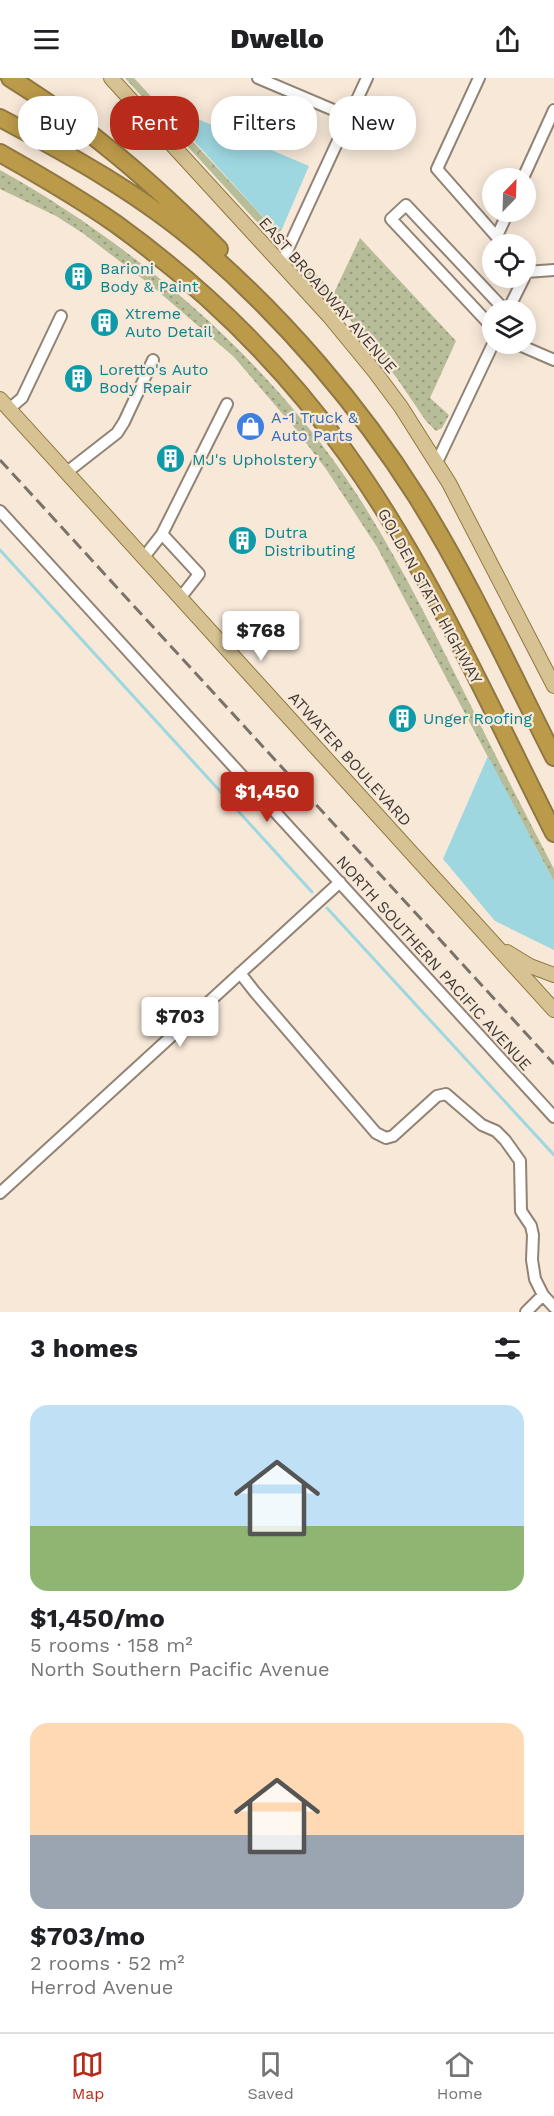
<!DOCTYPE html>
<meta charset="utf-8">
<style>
:root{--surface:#fff;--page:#f6f6f6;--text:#202124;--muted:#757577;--line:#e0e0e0;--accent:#b82b1a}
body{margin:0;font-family:"Work Sans",sans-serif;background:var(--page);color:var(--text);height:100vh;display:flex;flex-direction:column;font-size:22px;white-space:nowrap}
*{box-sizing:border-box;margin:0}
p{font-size:20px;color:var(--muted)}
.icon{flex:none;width:33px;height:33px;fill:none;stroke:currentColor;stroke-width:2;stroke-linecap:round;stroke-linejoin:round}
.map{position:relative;height:1234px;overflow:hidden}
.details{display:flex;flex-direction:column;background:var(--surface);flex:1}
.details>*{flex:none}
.guide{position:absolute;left:18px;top:18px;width:519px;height:54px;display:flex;gap:12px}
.needle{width:39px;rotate:23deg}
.tools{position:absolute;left:482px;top:90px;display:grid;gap:12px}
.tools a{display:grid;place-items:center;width:54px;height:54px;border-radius:50%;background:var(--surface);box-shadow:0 3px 15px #0003;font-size:30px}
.price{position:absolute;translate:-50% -51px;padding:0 14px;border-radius:6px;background:#fff;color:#222;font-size:20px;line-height:39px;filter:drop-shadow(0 2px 3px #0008)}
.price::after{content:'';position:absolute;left:50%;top:36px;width:18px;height:14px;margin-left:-9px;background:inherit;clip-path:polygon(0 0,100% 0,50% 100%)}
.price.on{background:var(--accent);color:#fff}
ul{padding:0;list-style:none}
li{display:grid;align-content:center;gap:12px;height:318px;padding:0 30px}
li span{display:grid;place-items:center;height:186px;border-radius:18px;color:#555}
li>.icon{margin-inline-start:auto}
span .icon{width:108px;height:108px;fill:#fffc;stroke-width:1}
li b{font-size:26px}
h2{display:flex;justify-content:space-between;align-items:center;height:72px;padding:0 30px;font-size:26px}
.chip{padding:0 21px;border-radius:24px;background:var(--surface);box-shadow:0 3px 15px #0003;font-size:21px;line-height:54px}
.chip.on{background:var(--accent);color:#fff}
header{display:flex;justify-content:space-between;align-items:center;height:78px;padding:0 30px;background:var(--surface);font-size:27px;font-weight:800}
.tab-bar{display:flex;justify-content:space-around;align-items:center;height:84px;border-top:2px solid var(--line);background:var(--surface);font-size:16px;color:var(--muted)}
.tab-bar a{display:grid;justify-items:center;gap:3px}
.tab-bar .on{color:var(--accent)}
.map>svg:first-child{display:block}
.grass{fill:url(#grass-dots)}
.park{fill:url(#park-crowns)}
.water{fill:#9ed7e0}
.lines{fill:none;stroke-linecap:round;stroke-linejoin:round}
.stream{stroke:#9ed7e0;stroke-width:3}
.minor-casing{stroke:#928475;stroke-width:14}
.major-casing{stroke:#907842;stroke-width:16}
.highway-casing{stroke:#907842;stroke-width:20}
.minor{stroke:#fff;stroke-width:10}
.major{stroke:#d6c292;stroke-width:14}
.highway{stroke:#bb9a49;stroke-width:16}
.rail{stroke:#7b7269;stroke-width:3;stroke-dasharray:12 6;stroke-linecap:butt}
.labels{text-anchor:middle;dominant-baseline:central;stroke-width:4.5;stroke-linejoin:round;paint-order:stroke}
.culture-label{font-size:16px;fill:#0d838f;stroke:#f7e8d8;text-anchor:start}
.street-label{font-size:16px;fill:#403a34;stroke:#f7e8d8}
.shop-label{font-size:16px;fill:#366cbe;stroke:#f7e8d8;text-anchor:start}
</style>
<header><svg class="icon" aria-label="menu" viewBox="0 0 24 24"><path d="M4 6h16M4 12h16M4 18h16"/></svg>Dwello<svg class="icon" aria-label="share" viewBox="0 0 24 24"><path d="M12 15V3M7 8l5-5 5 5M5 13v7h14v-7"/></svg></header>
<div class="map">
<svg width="554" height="1234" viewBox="0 0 554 1234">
<defs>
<pattern id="grass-dots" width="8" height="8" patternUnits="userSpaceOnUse" patternTransform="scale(1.5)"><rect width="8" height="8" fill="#b7bd98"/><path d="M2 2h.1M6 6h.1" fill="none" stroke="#969b7d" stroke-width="1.8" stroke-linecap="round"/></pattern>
<pattern id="park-crowns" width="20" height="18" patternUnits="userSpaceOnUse" patternTransform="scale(1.5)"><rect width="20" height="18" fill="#b7bd98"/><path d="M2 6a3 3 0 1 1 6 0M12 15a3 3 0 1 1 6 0" fill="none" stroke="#969b7d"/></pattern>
</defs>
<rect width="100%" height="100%" fill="#f7e8d8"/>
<path class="grass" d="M0,92C137,168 270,283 356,415C400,483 435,556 471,628C498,683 526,737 554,791V804L377,469L326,391L293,348L234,279L152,208L84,156L56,138L0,111Z
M360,160L456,263L430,320L449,337L442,350L436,353L426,343L396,299L332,219Z"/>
<path class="park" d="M125,0H134L274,151H282L277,157L268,156Z
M297,176L334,215L330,225L297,190L295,182Z"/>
<path class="water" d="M193,39L309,88L282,151H274L186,54Z
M488,678L554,804V872L495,843L443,781Z"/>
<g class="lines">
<path class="stream" d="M0,472L312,814
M327,830L554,1077"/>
<defs>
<path id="minor" d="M258,0L350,39
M479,0L437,91L503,166
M523,100L554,32
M497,158L508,134
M281,186L367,0
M526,194L554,192
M508,232L524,200
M492,249L391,141L406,127L500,227L509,232
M517,266L554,282
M9,331L22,320L61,238
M437,384L493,266
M67,394L117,355L124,344L153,282
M0,433L554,1039
M162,456L199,496L181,519
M144,479L162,456L227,326
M240,895L254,913L376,1055L386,1060L393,1058L437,1018L446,1016L482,1047L496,1053L505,1062L520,1083L521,1133L531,1148L533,1157L532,1182L535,1201L543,1217L554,1229
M0,1115L340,804
M526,1234L543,1217"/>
<path id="major" d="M111,0L329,238L375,294L401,329L449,405L554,608
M0,321L554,932
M507,874L530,888L554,897"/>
<path id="highway" d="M10,0C88,48 155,107 219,171
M0,40C70,77 142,117 202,169C284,240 359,327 417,419C469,502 510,592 554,679
M0,75C39,97 79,120 116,146C203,209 283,287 346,375C430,492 489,627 554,755"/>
</defs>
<use href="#minor" class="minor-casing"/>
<use href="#major" class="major-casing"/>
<use href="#highway" class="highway-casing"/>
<use href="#minor" class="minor"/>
<use href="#major" class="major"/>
<use href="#highway" class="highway"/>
<path class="rail" d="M0,382L554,986"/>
</g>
<defs>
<symbol id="building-disc" viewBox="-11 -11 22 22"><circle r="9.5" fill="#0f9aa8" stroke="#f7e8d8"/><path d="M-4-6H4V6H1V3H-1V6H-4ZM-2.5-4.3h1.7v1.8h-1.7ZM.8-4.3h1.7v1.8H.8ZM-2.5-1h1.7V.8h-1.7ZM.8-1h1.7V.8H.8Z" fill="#fff"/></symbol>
<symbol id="shop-disc" viewBox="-11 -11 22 22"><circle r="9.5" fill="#3f7fe0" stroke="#f7e8d8"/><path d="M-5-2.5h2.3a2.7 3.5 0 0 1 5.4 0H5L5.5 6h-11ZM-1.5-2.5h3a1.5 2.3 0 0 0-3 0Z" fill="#fff"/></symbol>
</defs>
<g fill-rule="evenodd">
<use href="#building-disc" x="62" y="182" width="33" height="33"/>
<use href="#building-disc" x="88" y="228" width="33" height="33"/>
<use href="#building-disc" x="62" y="284" width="33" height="33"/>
<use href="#shop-disc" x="234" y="332" width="33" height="33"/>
<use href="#building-disc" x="154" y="364" width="33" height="33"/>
<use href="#building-disc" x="226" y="446" width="33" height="33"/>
<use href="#building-disc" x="386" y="624" width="33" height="33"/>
</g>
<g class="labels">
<g class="culture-label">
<text x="100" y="190">Barioni<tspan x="100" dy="18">Body &amp; Paint</tspan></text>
<text x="125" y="235">Xtreme<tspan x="125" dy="18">Auto Detail</tspan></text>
<text x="99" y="291">Loretto's Auto<tspan x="99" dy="18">Body Repair</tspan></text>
<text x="192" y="381">MJ's Upholstery</text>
<text x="264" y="454">Dutra<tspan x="264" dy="18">Distributing</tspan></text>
<text x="423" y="640">Unger Roofing</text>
</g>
<g class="street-label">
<text transform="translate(328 217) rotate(49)">EAST BROADWAY AVENUE</text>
<text transform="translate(430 518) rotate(61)">GOLDEN STATE HIGHWAY</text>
<text transform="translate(350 681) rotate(48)">ATWATER BOULEVARD</text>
<text transform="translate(434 885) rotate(48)">NORTH SOUTHERN PACIFIC AVENUE</text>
</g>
<g class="shop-label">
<text x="271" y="339">A-1 Truck &amp;<tspan x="271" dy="18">Auto Parts</tspan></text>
</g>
</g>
</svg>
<div class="tools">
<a><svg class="needle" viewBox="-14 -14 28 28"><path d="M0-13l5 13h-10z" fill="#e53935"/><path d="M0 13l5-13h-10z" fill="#757577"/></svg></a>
<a><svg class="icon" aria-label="locate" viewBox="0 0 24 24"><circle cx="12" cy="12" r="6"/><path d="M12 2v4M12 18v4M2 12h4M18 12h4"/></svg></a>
<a><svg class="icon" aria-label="layers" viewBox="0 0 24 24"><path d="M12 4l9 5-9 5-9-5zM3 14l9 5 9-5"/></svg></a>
</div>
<b class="price" style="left:261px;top:584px">$768</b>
<b class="price on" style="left:267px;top:745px">$1,450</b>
<b class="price" style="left:180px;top:970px">$703</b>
<div class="guide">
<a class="chip">Buy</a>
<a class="chip on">Rent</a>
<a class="chip">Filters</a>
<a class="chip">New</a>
</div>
</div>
<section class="details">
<h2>3 homes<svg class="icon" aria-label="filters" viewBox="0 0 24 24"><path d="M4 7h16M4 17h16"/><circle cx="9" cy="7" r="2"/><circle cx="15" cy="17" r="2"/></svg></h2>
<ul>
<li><span style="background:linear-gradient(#bfe0f5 65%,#8fb573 0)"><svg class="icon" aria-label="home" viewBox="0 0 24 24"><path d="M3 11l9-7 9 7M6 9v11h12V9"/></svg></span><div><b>$1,450/mo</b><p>5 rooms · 158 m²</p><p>North Southern Pacific Avenue</p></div></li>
<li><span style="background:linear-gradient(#ffd9b3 60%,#9aa5b1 0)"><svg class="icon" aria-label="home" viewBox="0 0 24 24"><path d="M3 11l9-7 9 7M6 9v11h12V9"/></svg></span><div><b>$703/mo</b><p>2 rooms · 52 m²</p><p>Herrod Avenue</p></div></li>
</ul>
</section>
<nav class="tab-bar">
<a class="on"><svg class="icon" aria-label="map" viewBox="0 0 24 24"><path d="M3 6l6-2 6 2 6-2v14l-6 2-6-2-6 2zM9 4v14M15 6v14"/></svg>Map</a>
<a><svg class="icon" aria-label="saved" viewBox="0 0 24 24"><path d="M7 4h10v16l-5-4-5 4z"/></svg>Saved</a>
<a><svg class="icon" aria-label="home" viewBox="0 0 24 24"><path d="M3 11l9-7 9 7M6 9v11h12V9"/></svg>Home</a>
</nav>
